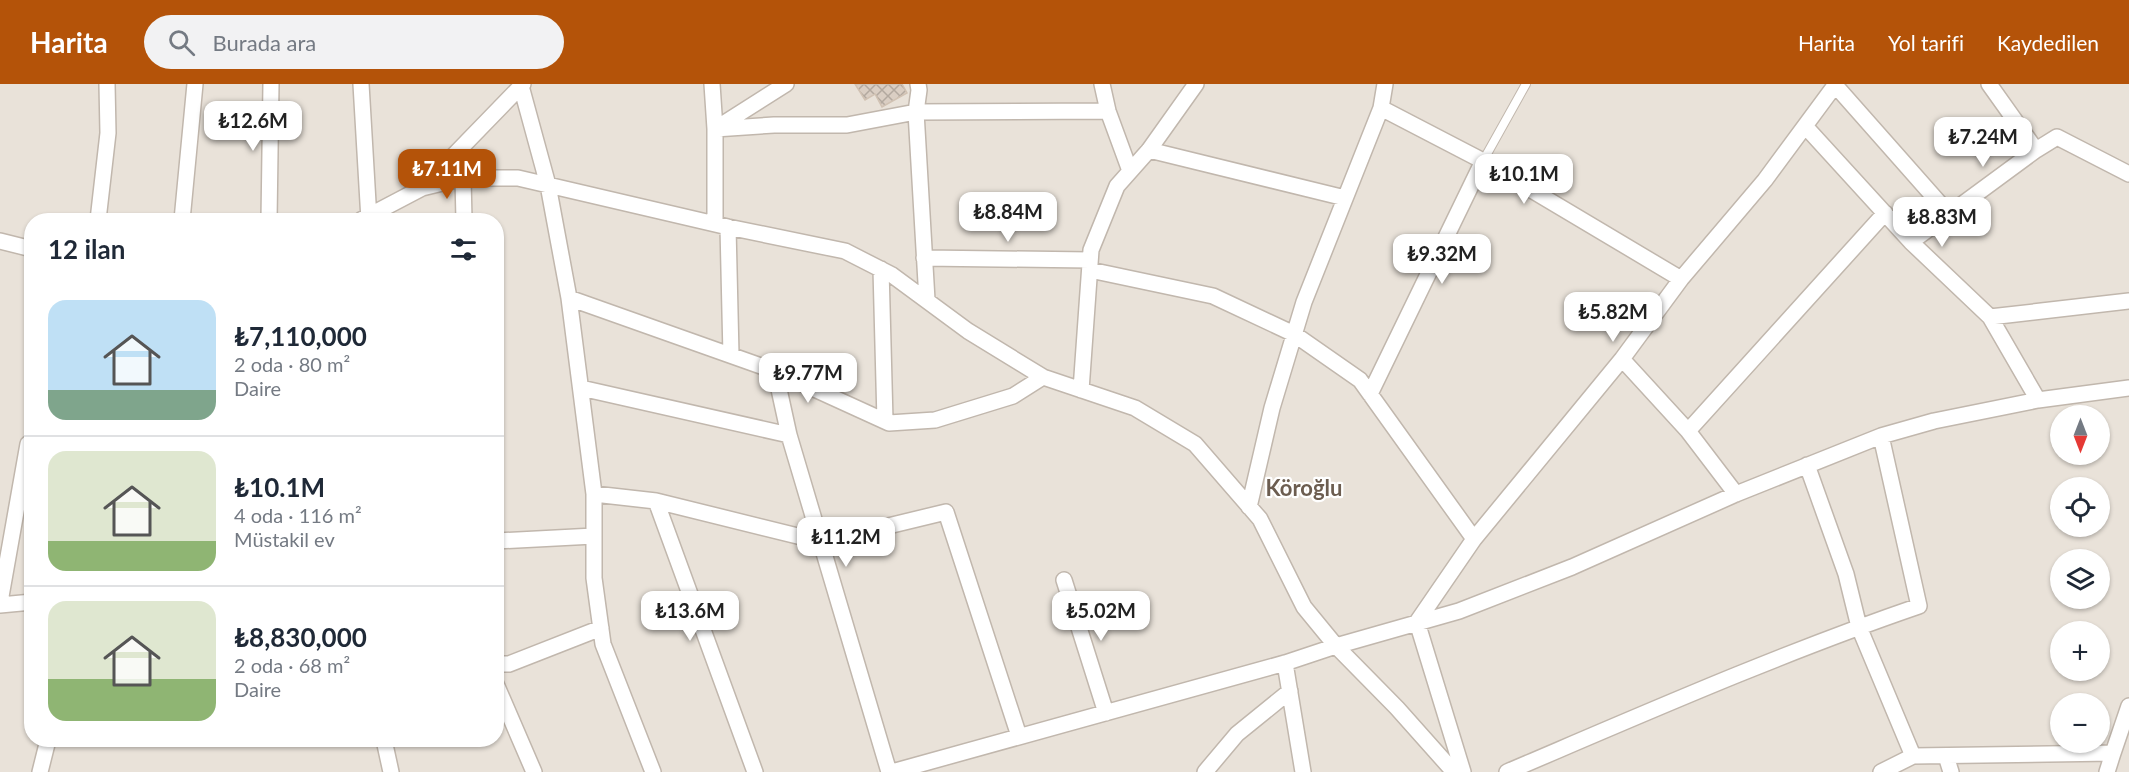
<!DOCTYPE html>
<html lang="tr">
<meta charset="utf-8">
<style>
:root{--surface:#fff;--page:#f2f2f3;--text:#1f2937;--muted:#747a83;--line:#e0e1e3;--accent:#b45309}
body{margin:0;font-family:Lato,sans-serif;background:var(--page);color:var(--text);height:100vh;display:flex;flex-direction:column;font-size:22px;white-space:nowrap}
*{box-sizing:border-box;margin:0}
p{font-size:20px;color:var(--muted)}
.icon{flex:none;width:33px;height:33px;fill:none;stroke:currentColor;stroke-width:2;stroke-linecap:round;stroke-linejoin:round}
.map{position:relative;flex:1;overflow:hidden}
.side{position:absolute;left:24px;top:129px;width:480px;height:534px;display:flex;flex-direction:column;background:var(--surface);border-radius:24px;box-shadow:0 2px 4px #0004}
.side>*{flex:none}
.needle{width:39px;rotate:180deg}
.tools{position:absolute;left:2050px;top:321px;display:grid;gap:12px}
.tools a{display:grid;place-items:center;width:60px;height:60px;border-radius:50%;background:var(--surface);box-shadow:0 2px 4px #0004;font-size:30px}
.price{position:absolute;translate:-50% -51px;padding:0 14px;border-radius:12px;background:#fff;color:#222;font-size:20px;line-height:39px;filter:drop-shadow(0 2px 3px #0008)}
.price::after{content:'';position:absolute;left:50%;top:36px;width:18px;height:14px;margin-left:-9px;background:inherit;clip-path:polygon(0 0,100% 0,50% 100%)}
.price.selected{background:var(--accent);color:#fff}
ul{padding:0;list-style:none}
li{display:flex;align-items:center;gap:18px;height:150px;padding:0 24px}
li+li{border-top:2px solid var(--line)}
li span{display:grid;place-items:center;flex:none;width:168px;height:120px;border-radius:18px;color:#555}
li>.icon{margin-inline-start:auto}
span .icon{width:72px;height:72px;fill:#fffc;stroke-width:1}
li b{font-size:26px}
h2{display:flex;justify-content:space-between;align-items:center;height:72px;padding:0 24px;font-size:26px}
header{display:flex;align-items:center;gap:36px;box-sizing:border-box;height:84px;padding:0 30px;background:var(--accent);color:#fff}
header strong{font-size:28px}
nav{display:flex;gap:33px;margin-inline-start:auto;font-size:21px}
.search{width:420px;height:54px;background:var(--page);display:flex;align-items:center;gap:15px;box-sizing:border-box;padding:0 21px;border-radius:33px;color:var(--muted);font-size:22px}
.map>svg:first-child{display:block}
.residential{fill:#e9e2d9;fill-rule:evenodd}
.building{fill:url(#building-cross-hatch);stroke:#d1c2b3;stroke-width:1.5}
.lines{fill:none;stroke-linecap:round;stroke-linejoin:round}
.lane-casing{stroke:#c1b7ad;stroke-width:10}
.street-casing{stroke:#c1b7ad;stroke-width:18}
.lane{stroke:#fff;stroke-width:8}
.street{stroke:#fff;stroke-width:15}
.labels{text-anchor:middle;dominant-baseline:central;stroke-width:4.5;stroke-linejoin:round;paint-order:stroke}
.district-label{font-size:22px;font-weight:bold;fill:#6c5d50;stroke:#fff}
</style>
<header>
<strong>Harita</strong>
<div class="search"><svg class="icon" aria-label="search" viewBox="0 0 24 24"><circle cx="10" cy="10" r="6"/><path d="M15 15l6 6"/></svg>Burada ara</div>
<nav><a>Harita</a><a>Yol tarifi</a><a>Kaydedilen</a></nav>
</header>
<div class="map">
<svg width="2129" height="688" viewBox="0 0 2129 688">
<defs>
<pattern id="building-cross-hatch" width="8" height="8" patternUnits="userSpaceOnUse" patternTransform="scale(1.5)"><rect width="8" height="8" fill="#dacec3"/><path d="M0 0l8 8M0 8l8-8" fill="none" stroke="#b3a99f"/></pattern>
</defs>
<rect width="100%" height="100%" fill="#f5f1eb"/>
<path class="residential" d="M0,0H2129V688H0ZM32,136H496V656H32ZM2061,332H2100V370H2061ZM2061,404H2100V442H2061ZM2061,476H2100V514H2061ZM2061,548H2100V586H2061ZM2061,620H2100V658H2061Z"/>
<path class="building" d="M855,0H902L907,9L882,23L875,10L865,16Z"/>
<g class="lines">
<defs>
<path id="lane" d="M1483,77L1526,0"/>
<path id="street" d="M361,0L369,136
M712,0L715,45L774,41H847L916,28L927,216
M918,0L919,6L916,28L1108,27
M1102,0L1108,27L1130,87
M1835,1L1949,130
M521,2L548,101L569,214L594,410V494L603,560L653,688
M1381,24L1483,77L1681,195
M1805,42L1911,158L1990,233L2038,316
M1149,66L1345,114
M2036,66L2057,53L2129,90
M463,94L464,136
M423,103L523,0
M98,136L108,49L107,0
M182,136L195,0
M269,136L271,0
M361,136L422,104L463,94H518L728,143L845,167L892,191L968,247L1043,293L1135,324L1195,360L1260,435L1304,523L1336,562L1397,624L1454,688
M715,139V45L786,0
M728,143L731,271
M0,157L32,165
M1911,158L2036,66L1989,0
M924,174L1090,176
M881,185L885,337
M1090,186L1213,212L1294,250L1360,296L1474,455
M569,214L775,287L889,339L935,336L1013,312L1043,293
M1990,233L2129,217
M1622,275L1688,347L1736,410
M775,287L789,351L889,688
M581,304L789,351
M1081,306L1091,166L1117,102L1149,66L1196,0
M1370,310L1483,77
M1688,347L1885,129
M1807,381L1846,490L1859,543L1913,672
M594,410L656,417L822,458L946,428L1019,652
M656,417L755,688
M1249,423L1272,324L1304,218L1381,24L1385,0
M496,457L594,452
M1064,496L1106,629
M0,518L28,360
M0,521L32,518
M1285,579L1303,688
M496,580H509L601,544
M496,600L534,688
M384,656L391,688
M2113,669L2129,622
M1946,672L1951,688
M40,688L48,656
M892,688L1285,579L1336,562L1459,527L1572,483L1736,410L1881,352L1934,337L2038,316L2129,304
M1205,688L1237,650L1290,607
M1463,688L1417,538L1474,455L1622,275L1681,195L1765,96L1836,0
M1507,688C1643,630 1779,570 1919,522L1881,352
M1881,688L1913,672L2113,669L2107,688"/>
</defs>
<use href="#lane" class="lane-casing"/>
<use href="#street" class="street-casing"/>
<use href="#lane" class="lane"/>
<use href="#street" class="street"/>
</g>
<g class="labels">
<g class="district-label">
<text x="1304" y="403">Köroğlu</text>
</g>
</g>
</svg>
<div class="tools">
<a><svg class="needle" viewBox="-14 -14 28 28"><path d="M0-13l5 13h-10z" fill="#e53935"/><path d="M0 13l5-13h-10z" fill="#747a83"/></svg></a>
<a><svg class="icon" aria-label="locate" viewBox="0 0 24 24"><circle cx="12" cy="12" r="6"/><path d="M12 2v4M12 18v4M2 12h4M18 12h4"/></svg></a>
<a><svg class="icon" aria-label="layers" viewBox="0 0 24 24"><path d="M12 4l9 5-9 5-9-5zM3 14l9 5 9-5"/></svg></a>
<a>+</a>
<a>−</a>
</div>
<b class="price" style="left:253px;top:68px">₺12.6M</b>
<b class="price" style="left:1983px;top:84px">₺7.24M</b>
<b class="price selected" style="left:447px;top:116px">₺7.11M</b>
<b class="price" style="left:1524px;top:121px">₺10.1M</b>
<b class="price" style="left:1008px;top:159px">₺8.84M</b>
<b class="price" style="left:1942px;top:164px">₺8.83M</b>
<b class="price" style="left:1442px;top:201px">₺9.32M</b>
<b class="price" style="left:1613px;top:259px">₺5.82M</b>
<b class="price" style="left:808px;top:320px">₺9.77M</b>
<b class="price" style="left:846px;top:484px">₺11.2M</b>
<b class="price" style="left:690px;top:558px">₺13.6M</b>
<b class="price" style="left:1101px;top:558px">₺5.02M</b>
<section class="side">
<h2>12 ilan<svg class="icon" aria-label="filters" viewBox="0 0 24 24"><path d="M4 7h16M4 17h16"/><circle cx="9" cy="7" r="2"/><circle cx="15" cy="17" r="2"/></svg></h2>
<ul>
<li><span style="background:linear-gradient(#bfe0f5 75%,#7fa58c 0)"><svg class="icon" aria-label="home" viewBox="0 0 24 24"><path d="M3 11l9-7 9 7M6 9v11h12V9"/></svg></span><div><b>₺7,110,000</b><p>2 oda · 80 m²</p><p>Daire</p></div></li>
<li><span style="background:linear-gradient(#dfe7d0 75%,#8fb573 0)"><svg class="icon" aria-label="home" viewBox="0 0 24 24"><path d="M3 11l9-7 9 7M6 9v11h12V9"/></svg></span><div><b>₺10.1M</b><p>4 oda · 116 m²</p><p>Müstakil ev</p></div></li>
<li><span style="background:linear-gradient(#dfe7d0 65%,#8fb573 0)"><svg class="icon" aria-label="home" viewBox="0 0 24 24"><path d="M3 11l9-7 9 7M6 9v11h12V9"/></svg></span><div><b>₺8,830,000</b><p>2 oda · 68 m²</p><p>Daire</p></div></li>
</ul>
</section>
</div>
